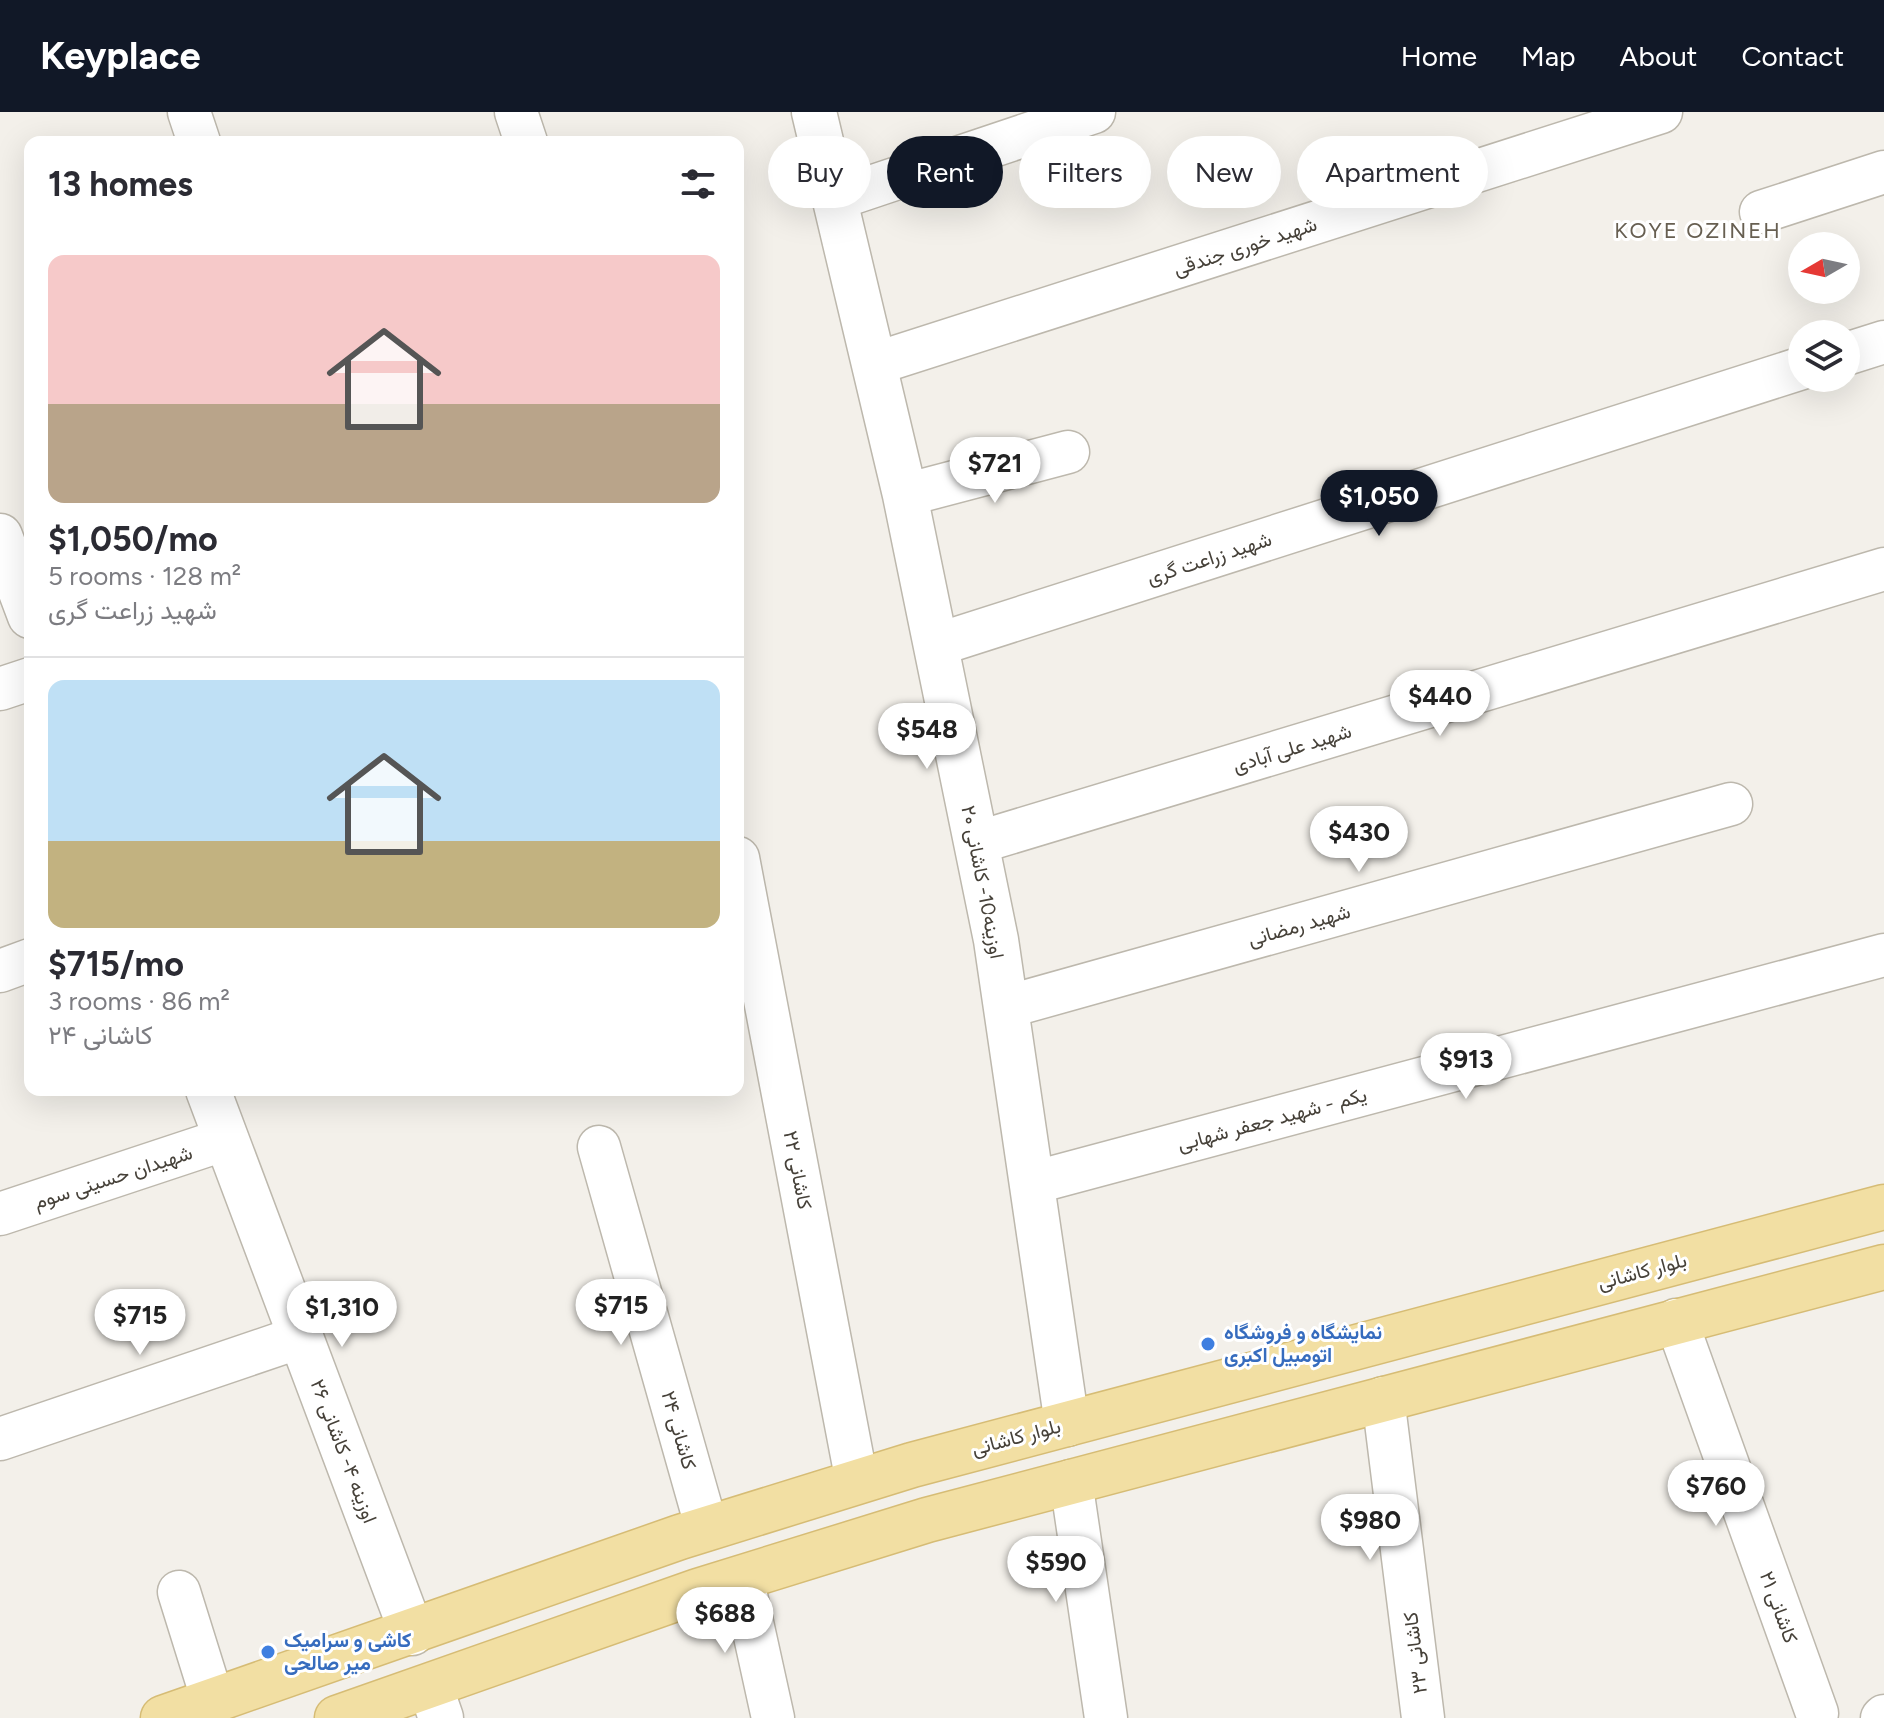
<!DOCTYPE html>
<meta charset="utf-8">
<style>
:root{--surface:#fff;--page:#f7f7f7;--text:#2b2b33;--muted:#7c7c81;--line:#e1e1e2;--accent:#111827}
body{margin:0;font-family:Figtree,Vazirmatn,sans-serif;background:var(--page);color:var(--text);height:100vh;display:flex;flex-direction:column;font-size:30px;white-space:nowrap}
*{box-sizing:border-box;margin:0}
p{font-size:26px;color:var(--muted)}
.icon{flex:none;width:44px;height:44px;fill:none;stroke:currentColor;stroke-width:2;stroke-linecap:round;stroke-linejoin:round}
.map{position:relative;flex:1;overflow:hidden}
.panel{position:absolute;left:24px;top:24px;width:720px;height:960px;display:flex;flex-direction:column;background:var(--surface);border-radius:16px;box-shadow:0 8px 32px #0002}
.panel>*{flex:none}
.guide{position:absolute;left:768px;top:24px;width:760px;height:72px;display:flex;gap:16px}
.needle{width:52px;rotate:261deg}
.fabs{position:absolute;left:1788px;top:120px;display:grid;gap:16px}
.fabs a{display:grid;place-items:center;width:72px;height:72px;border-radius:50%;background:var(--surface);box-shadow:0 8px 32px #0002;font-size:40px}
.price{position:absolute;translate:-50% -68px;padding:0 18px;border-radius:28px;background:#fff;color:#222;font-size:26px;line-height:52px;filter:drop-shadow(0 2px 4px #0008)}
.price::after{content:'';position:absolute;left:50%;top:48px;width:24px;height:18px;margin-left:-12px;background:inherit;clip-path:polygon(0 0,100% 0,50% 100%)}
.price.active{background:var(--accent);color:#fff}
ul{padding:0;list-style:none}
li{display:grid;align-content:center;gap:16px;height:424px;padding:0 24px}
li+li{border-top:2px solid var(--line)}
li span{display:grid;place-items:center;height:248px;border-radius:16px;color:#555}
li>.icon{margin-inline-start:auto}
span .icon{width:144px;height:144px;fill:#fffc;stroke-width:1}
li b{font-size:34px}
h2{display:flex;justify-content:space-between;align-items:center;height:96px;padding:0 24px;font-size:34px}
.tag{padding:0 28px;border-radius:36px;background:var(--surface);box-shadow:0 8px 32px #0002;font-size:28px;line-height:72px}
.tag.active{background:var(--accent);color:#fff}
header{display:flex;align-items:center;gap:48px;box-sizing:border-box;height:112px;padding:0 40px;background:var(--accent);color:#fff}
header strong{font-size:38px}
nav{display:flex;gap:44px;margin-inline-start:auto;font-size:28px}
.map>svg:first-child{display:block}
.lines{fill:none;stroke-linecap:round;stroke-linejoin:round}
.minor-casing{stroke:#bdb8ad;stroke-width:45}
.tertiary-casing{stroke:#bdb8ad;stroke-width:47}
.primary-casing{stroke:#d6bc75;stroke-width:47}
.minor{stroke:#fff;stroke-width:42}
.tertiary{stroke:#fff;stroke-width:44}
.primary{stroke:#f2dfa3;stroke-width:44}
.shop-dot{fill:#3f7fe0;stroke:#fff;stroke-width:3}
.labels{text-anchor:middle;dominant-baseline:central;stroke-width:6;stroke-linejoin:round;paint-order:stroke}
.street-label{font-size:20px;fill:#464139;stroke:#fff}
.shop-label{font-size:20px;font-weight:bold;fill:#366cbe;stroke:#fff;text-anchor:start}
.neighbourhood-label{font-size:22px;letter-spacing:2px;fill:#675f51;stroke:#fff}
</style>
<header>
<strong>Keyplace</strong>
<nav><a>Home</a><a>Map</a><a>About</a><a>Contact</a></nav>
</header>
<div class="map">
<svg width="1884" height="1606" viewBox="0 0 1884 1606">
<rect width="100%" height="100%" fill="#f3f0ea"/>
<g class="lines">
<defs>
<path id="minor" d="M189,0L199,30
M516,0L526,30
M835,87L1094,0
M1761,100L1884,60
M1846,242L1884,230
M874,252L1661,0
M905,383L1068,340
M936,533L1802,256
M0,577L30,567
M976,731L1884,457
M738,746L857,1370
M0,859L30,848
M1006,895L1731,692
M599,1035L707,1417
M1032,1071L1884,843
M0,1102L226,1027
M1676,1208L1817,1601
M1383,1286L1423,1606
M0,1327L300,1225
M1071,1369L1106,1606
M742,1465L773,1606
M179,1480L213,1589
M1882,1606L1884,1604"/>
<path id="tertiary" d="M814,0L905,383L996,828L1067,1312
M0,424L30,504
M208,978L412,1521
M430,1574L441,1606"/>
<path id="primary" d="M163,1606L680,1425L912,1353L1884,1095
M337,1606L698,1479L927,1408L1884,1155"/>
</defs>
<use href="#minor" class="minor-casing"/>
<use href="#tertiary" class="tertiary-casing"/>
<use href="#primary" class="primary-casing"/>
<use href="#minor" class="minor"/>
<use href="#tertiary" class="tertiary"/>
<use href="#primary" class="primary"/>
</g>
<g class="shop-dot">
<circle cx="1208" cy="1232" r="8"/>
<circle cx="268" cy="1540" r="8"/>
</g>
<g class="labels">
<g class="street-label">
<text transform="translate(1245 134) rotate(-18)">شهید خوری جندقی</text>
<text transform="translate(1209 446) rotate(-18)">شهید زراعت گری</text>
<text transform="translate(1292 636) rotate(-17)">شهید علی آبادی</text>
<text transform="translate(983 770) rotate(79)">اوزینه10- کاشانی ۲۰</text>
<text transform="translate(1299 813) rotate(-16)">شهید رمضانی</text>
<text transform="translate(1272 1007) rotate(-15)">یکم - شهید جعفر شهابی</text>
<text transform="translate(798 1058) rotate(79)">کاشانی ۲۲</text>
<text transform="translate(113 1065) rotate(-18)">شهیدان حسینی سوم</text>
<text transform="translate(1642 1159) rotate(-15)">بلوار کاشانی</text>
<text transform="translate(679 1318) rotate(74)">۲۴ کاشانی</text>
<text transform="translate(1016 1325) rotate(-15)">بلوار کاشانی</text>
<text transform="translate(344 1339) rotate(69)">اوزینه ۴- کاشانی ۲۶</text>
<text transform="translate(1779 1495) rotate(70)">کاشانی ۲۱</text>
<text transform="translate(1415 1541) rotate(-97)">کاشانی ۲۳</text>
</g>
<g class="shop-label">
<text x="1224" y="1220">نمایشگاه و فروشگاه<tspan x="1224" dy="23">اتومبیل اکبری</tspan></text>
<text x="284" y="1528">کاشی و سرامیک<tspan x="284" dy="23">میر صالحی</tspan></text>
</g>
<g class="neighbourhood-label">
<text x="1698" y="118">KOYE OZINEH</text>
</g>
</g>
</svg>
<div class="fabs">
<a><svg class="needle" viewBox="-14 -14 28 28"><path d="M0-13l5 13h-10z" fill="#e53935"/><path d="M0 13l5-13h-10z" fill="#7c7c81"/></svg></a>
<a><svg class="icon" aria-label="layers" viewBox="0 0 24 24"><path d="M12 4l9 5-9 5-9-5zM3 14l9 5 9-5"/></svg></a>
</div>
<b class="price" style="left:995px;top:393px">$721</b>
<b class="price active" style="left:1379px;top:426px">$1,050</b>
<b class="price" style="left:1440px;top:626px">$440</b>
<b class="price" style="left:927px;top:659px">$548</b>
<b class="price" style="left:1359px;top:762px">$430</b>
<b class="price" style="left:1466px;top:989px">$913</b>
<b class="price" style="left:621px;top:1235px">$715</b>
<b class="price" style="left:342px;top:1237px">$1,310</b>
<b class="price" style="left:140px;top:1245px">$715</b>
<b class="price" style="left:1716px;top:1416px">$760</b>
<b class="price" style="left:1370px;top:1450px">$980</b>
<b class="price" style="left:1056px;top:1492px">$590</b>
<b class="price" style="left:725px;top:1543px">$688</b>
<div class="guide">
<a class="tag">Buy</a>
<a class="tag active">Rent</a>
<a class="tag">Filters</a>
<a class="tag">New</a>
<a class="tag">Apartment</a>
</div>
<section class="panel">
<h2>13 homes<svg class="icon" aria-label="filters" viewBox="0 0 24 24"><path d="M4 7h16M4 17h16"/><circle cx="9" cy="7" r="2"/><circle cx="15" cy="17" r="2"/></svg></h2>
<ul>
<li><span style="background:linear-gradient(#f6c9c9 60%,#b9a48a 0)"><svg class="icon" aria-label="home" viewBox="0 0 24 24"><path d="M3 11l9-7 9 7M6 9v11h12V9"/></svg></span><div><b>$1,050/mo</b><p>5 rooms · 128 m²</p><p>شهید زراعت گری</p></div></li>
<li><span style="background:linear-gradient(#bfe0f5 65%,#c2b280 0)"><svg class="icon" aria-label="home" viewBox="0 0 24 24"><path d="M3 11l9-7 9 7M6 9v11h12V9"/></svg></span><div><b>$715/mo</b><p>3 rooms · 86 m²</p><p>۲۴ کاشانی</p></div></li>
</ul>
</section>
</div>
